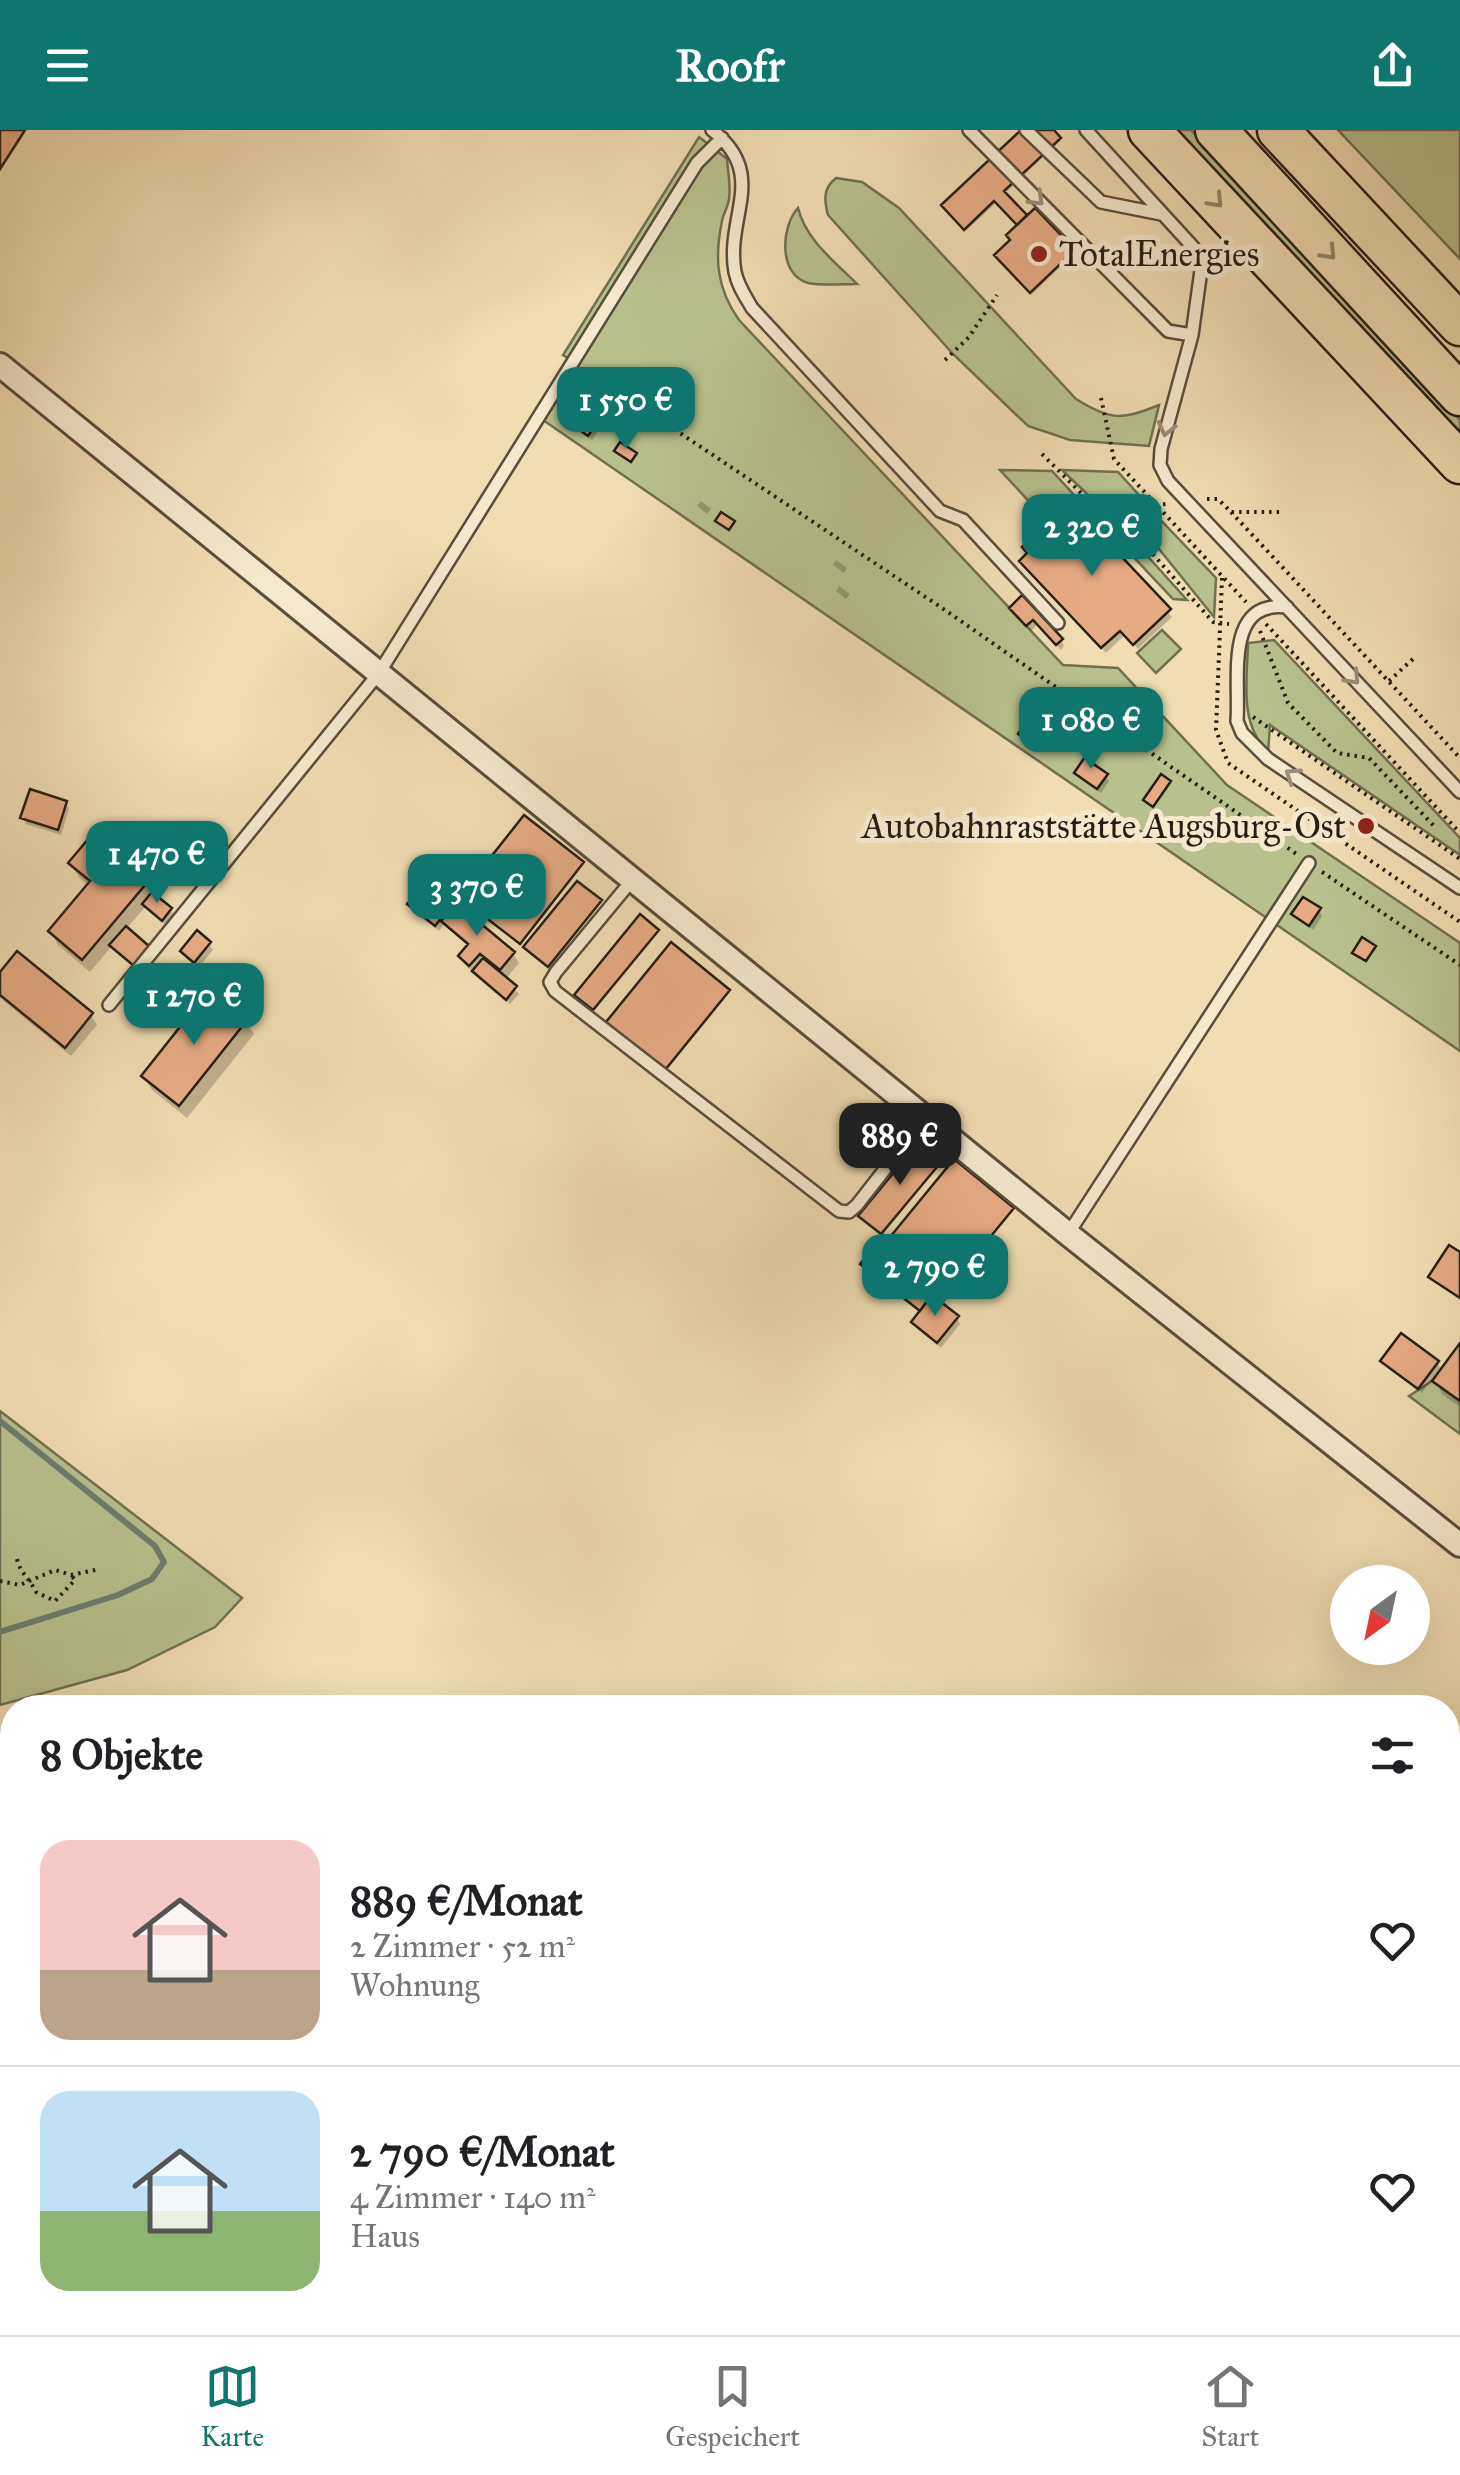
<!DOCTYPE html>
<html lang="de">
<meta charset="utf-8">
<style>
:root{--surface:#fff;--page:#f6f6f6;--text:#202124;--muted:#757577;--line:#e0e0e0;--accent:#0f766e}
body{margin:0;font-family:"IM FELL Great Primer",serif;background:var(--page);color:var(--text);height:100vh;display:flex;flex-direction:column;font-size:38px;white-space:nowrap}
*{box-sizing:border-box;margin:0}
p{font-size:32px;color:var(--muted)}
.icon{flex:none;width:55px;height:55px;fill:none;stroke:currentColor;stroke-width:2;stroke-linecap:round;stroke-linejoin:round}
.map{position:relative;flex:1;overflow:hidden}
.side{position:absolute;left:0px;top:1565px;width:1460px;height:640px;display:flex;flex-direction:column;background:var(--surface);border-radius:40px 40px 0 0;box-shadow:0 10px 40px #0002}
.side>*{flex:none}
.needle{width:65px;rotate:213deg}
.fabs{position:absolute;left:1330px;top:1435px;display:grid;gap:20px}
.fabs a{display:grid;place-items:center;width:100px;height:100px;border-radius:50%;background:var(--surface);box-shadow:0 10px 40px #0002;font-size:50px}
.price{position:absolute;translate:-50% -85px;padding:0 22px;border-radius:20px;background:var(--accent);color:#fff;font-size:32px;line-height:65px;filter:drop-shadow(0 2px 5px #0008)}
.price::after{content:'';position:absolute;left:50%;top:60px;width:30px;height:22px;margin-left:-15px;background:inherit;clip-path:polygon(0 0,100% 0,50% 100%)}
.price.current{background:#222;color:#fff}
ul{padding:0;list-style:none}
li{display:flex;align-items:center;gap:30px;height:250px;padding:0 40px}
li+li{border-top:2px solid var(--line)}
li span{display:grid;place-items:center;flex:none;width:280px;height:200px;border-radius:30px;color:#555}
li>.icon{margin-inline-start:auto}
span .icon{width:120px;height:120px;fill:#fffc;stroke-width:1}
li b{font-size:42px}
h2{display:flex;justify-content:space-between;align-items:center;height:120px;padding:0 40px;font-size:42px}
header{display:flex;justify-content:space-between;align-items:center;height:130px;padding:0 40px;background:var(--accent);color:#fff;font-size:45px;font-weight:700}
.tabs{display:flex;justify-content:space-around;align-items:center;height:140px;border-top:2px solid var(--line);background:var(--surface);font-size:28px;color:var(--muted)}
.tabs a{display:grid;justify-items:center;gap:5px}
.tabs .current{color:var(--accent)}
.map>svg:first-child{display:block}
.green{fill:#b8c18c;stroke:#6f7050;stroke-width:2.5}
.shadow{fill:#0003}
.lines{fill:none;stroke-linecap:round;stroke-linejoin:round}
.stream{stroke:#6c7d6d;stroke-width:6}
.building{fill:#e7ab84;stroke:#261e15;stroke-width:2.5}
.lane-casing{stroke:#584e3c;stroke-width:16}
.street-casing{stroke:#584e3c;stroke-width:28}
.secondary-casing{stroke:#261e15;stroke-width:38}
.highway-casing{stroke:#261e15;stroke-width:45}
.path{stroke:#261e15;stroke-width:4;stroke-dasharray:2.5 5;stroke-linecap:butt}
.lane{stroke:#f5e9cc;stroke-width:11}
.street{stroke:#f5e9cc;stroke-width:22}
.secondary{stroke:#f5e9cc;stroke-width:32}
.highway{stroke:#f0ddb1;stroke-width:40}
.oneway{stroke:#988e7a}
.oneway2{stroke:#95876b}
.poi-dot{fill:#8f2418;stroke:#f5e9cc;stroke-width:4}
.labels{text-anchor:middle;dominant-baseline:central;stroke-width:10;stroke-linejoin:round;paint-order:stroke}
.poi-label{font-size:35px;fill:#261e15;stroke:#f5e9cc;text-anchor:start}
</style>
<header><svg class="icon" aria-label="menu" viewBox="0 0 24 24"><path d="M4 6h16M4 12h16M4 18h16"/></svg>Roofr<svg class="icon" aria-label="share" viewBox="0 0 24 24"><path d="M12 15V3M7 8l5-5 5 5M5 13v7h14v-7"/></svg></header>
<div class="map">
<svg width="1460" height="2205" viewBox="0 0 1460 2205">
<rect width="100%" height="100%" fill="#f0ddb1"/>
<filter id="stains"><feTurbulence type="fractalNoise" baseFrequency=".002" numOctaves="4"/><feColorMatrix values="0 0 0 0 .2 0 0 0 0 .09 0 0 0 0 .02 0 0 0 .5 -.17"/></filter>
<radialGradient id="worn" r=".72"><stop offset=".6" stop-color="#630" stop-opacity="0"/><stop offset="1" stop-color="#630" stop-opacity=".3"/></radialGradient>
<path class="green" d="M1170,0H1191L1460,290V306Z
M1338,0H1460V129Z
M699,7L727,29C728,42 731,57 729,69C728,77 723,84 722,91C714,129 717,159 739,190L1063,535L1118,538L1227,655L1460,813V921L540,288L574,232L563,225Z
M836,48L862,52L899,78L1076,269C1111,291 1122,290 1159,275L1149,316L1070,310L1028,296L953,224L828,85C824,70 823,58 836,48Z
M798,78C806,110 834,131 857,154C842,154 823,156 808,153C778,145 781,96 798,78Z
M1000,340L1052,341L1110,404L1107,408L1071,371L1048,392Z
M1062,340L1118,342L1148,375L1137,385L1107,383Z
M1153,382L1216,448L1214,487L1142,398V393Z
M1142,420L1187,470L1173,469L1127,420Z
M1162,500L1181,519L1156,543L1137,523Z
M1274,510L1460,708V725L1270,595L1268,623C1239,592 1247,553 1248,513Z
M1432,1251L1460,1271V1304L1409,1266Z
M0,1281L242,1468L215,1497L127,1540L0,1575Z
M638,2193H739L759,2205H659Z"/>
<path class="shadow" d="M0,0H27L0,42Z
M1050,0L1060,11L1004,64L1027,89L1035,81L1075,123L1032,164L997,126L1013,110L1020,96L997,72L967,100L944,76Z
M571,292H597L600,298L592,310Z
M701,371L711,379L707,384L697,376Z
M1124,397L1132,407L1115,424L1172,487L1138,519L1125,505L1106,523L1025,437L1115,421L1110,411Z
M836,430L847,438L844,443L833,435Z
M839,456L850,464L846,469L836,461Z
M1022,469L1061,510L1064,516L1061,520L1037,495L1031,501L1015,484Z
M1053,597L1057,603L1044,623L1021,604Z
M1093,631L1109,651L1101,663L1077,644Z
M66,673L69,679L61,705L26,694L23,688Z
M71,734L149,749L157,763L154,766L170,780L174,785L166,795L146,776L126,799L138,840L112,816L90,842L58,815L51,802L89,756L79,747Z
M582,734L521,815L464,769Z
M600,772L550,837L528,819Z
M410,774H452L513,824L519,833L505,850L519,864L510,874L466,836L461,827L469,817L445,793L439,801Z
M1319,780L1322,786L1313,800L1294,784Z
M657,801L595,880L578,867Z
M209,814L213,820L199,837L183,821Z
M17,824L91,885L97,895L71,926L0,868V846Z
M728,862L667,940L610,894Z
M246,891L254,904L187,988L152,960L144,946Z
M940,1032L883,1105L862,1088Z
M1012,1080L943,1167L885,1120Z
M863,1134L957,1188L960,1194L941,1218L917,1198L914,1192L921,1183Z
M1460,1217V1277L1443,1265L1433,1248L1422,1263L1383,1231L1437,1232L1442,1242Z"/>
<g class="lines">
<path class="stream" d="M0,1291L155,1416L164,1432L152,1449L118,1465L0,1502"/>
</g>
<path class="building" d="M0,0H25L0,39Z
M1021,0H1054L1061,8L1004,61L1027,85L1017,95L994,71L964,100L941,75Z
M1035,78L1075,120L1030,163L994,125L1010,110L1006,105Z
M578,277L598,291L588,306L568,292Z
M620,312L637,323L631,332L614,321Z
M1070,372L1171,479L1133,515L1120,501L1101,518L1019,431L1027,423L1022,417Z
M721,382L735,391L729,400L715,391Z
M1124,394L1133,403L1116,420L1106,410Z
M1022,465L1063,509L1056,515L1033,490L1026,496L1009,478Z
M1034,580L1055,595L1040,618L1018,604Z
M1087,624L1095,630L1092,633L1108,644L1097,659L1074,643Z
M1161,644L1171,651L1153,677L1143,670Z
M30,659L67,671L58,700L20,688Z
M524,685L584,732L520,814L459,767Z
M95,701L151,748L82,830L48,801L90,751L68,733Z
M427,750L454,772L435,796L407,774Z
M577,751L602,770L548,837L523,817Z
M152,762L172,778L162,791L142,774Z
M1303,767L1321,778L1309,796L1291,784Z
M456,773L515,822L500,840L480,824L469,836L458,826L468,814L441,791Z
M640,784L659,800L593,880L574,865Z
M126,796L150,817L134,836L109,815Z
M197,800L211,812L194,833L180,821Z
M1362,807L1376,816L1366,831L1352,823Z
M671,812L730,860L665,940L606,892Z
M17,821L93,883L65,918L0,865V842Z
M483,828L517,856L506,870L472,841Z
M210,859L248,889L179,976L141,946Z
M919,1012L942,1031L881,1104L858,1086Z
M954,1029L1014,1078L941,1167L881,1118Z
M1449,1115L1460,1122V1168L1428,1147Z
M873,1118L932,1165L920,1181L860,1134Z
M932,1165L959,1186L937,1213L911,1192Z
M1401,1203L1439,1231L1418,1259L1380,1231Z
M1460,1213V1271L1432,1251Z
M1448,2175L1460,2186V2205H1371L1382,2192H1448Z
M522,2192L542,2205H514Z
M1284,2192H1329L1337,2199L1331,2205H1299Z"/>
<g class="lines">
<defs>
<path id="lane" d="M712,0C769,45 725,86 735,142C738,156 745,166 752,178L940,381L963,390L1058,493
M969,0L1168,201L1192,205
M1026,0L1101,72L1161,84
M1086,0L1193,117L1202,133L1192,205L1161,319L1160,335L1168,351L1460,662
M1287,477C1224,470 1240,548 1237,591L1242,603L1268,629L1460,758
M633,749L556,842L550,852L555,861L839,1081L849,1082L857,1075L925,988
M109,875L379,543L697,33L722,8
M1068,1104L1309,733"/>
<path id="street" d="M0,235L1068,1104L1460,1415"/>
<path id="secondary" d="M1448,1999L1460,1995
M808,2205L823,2192"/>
<path id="highway" d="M1149,0L1460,333
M1216,0L1460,265
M1278,0L1460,195"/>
</defs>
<use href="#lane" class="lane-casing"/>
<use href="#street" class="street-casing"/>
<use href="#secondary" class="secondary-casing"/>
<use href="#highway" class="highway-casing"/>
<path class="path" d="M945,230L969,207L997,165
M587,241L942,478L1298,725
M1101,268L1114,329L1246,472
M1042,324L1109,391L1143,413L1213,492L1229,494
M1207,369H1218L1231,382H1282
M1231,382L1460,628
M1111,415L1155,375L1167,374
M1222,448L1216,600L1228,633L1460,792
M1266,494L1460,703
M1260,501L1288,573L1337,623L1369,628L1435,697
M1389,551L1414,528
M1253,587L1460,729
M1322,742L1460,835
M17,1429C20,1443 30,1449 36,1462L55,1471L75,1450L71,1445
M0,1451L20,1455L55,1440L71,1445L100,1439"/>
<use href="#lane" class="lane"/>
<use href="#street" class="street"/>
<use href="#secondary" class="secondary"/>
<use href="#highway" class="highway"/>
</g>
<defs><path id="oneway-chevron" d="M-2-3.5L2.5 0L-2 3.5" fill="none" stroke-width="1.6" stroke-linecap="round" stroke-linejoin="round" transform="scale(2.5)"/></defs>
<g class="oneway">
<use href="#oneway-chevron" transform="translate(1037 69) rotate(45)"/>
<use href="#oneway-chevron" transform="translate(1166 299) rotate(104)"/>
<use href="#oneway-chevron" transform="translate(1353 548) rotate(47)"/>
<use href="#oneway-chevron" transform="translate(1292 645) rotate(-146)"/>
</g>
<g class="oneway2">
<use href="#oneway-chevron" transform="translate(1216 71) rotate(47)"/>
<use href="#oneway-chevron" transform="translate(1329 123) rotate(47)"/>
</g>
<g class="poi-dot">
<circle cx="1039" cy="124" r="10"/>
<circle cx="1366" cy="696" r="10"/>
</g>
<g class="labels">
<g class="poi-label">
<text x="1059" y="124">TotalEnergies</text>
<text x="1346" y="696" text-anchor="end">Autobahnraststätte Augsburg-Ost</text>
</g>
</g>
<rect width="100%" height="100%" filter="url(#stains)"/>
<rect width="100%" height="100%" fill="url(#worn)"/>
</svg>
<div class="fabs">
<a><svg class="needle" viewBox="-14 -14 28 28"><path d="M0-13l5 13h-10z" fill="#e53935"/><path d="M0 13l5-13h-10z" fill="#757577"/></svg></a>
</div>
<b class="price" style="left:626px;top:322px">1 550 €</b>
<b class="price" style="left:1092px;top:449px">2 320 €</b>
<b class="price" style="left:1091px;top:642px">1 080 €</b>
<b class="price" style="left:157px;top:776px">1 470 €</b>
<b class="price" style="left:477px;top:809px">3 370 €</b>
<b class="price" style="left:194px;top:918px">1 270 €</b>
<b class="price current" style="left:900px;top:1058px">889 €</b>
<b class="price" style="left:935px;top:1189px">2 790 €</b>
<section class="side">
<h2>8 Objekte<svg class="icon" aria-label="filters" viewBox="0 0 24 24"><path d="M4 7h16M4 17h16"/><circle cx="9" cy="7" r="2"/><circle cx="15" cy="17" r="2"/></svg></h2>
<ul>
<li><span style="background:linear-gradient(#f6c9c9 65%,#b9a48a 0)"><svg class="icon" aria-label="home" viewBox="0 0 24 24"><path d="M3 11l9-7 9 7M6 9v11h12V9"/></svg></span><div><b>889 €/Monat</b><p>2 Zimmer · 52 m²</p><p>Wohnung</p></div><svg class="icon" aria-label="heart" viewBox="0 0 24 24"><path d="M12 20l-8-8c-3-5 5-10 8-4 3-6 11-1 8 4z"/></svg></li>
<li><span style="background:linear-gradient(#bfe0f5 60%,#8fb573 0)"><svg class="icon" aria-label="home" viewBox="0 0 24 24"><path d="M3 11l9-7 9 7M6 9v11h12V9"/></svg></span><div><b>2 790 €/Monat</b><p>4 Zimmer · 140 m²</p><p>Haus</p></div><svg class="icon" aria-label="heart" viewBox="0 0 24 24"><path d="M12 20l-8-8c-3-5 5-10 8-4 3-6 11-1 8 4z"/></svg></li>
</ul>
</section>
</div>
<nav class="tabs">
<a class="current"><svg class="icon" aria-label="map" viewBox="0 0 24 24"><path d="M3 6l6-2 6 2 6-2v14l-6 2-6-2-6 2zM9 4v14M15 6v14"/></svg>Karte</a>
<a><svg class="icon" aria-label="saved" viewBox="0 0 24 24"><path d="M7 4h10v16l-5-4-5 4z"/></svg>Gespeichert</a>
<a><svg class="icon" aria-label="home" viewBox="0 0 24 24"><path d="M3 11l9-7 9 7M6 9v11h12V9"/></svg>Start</a>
</nav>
